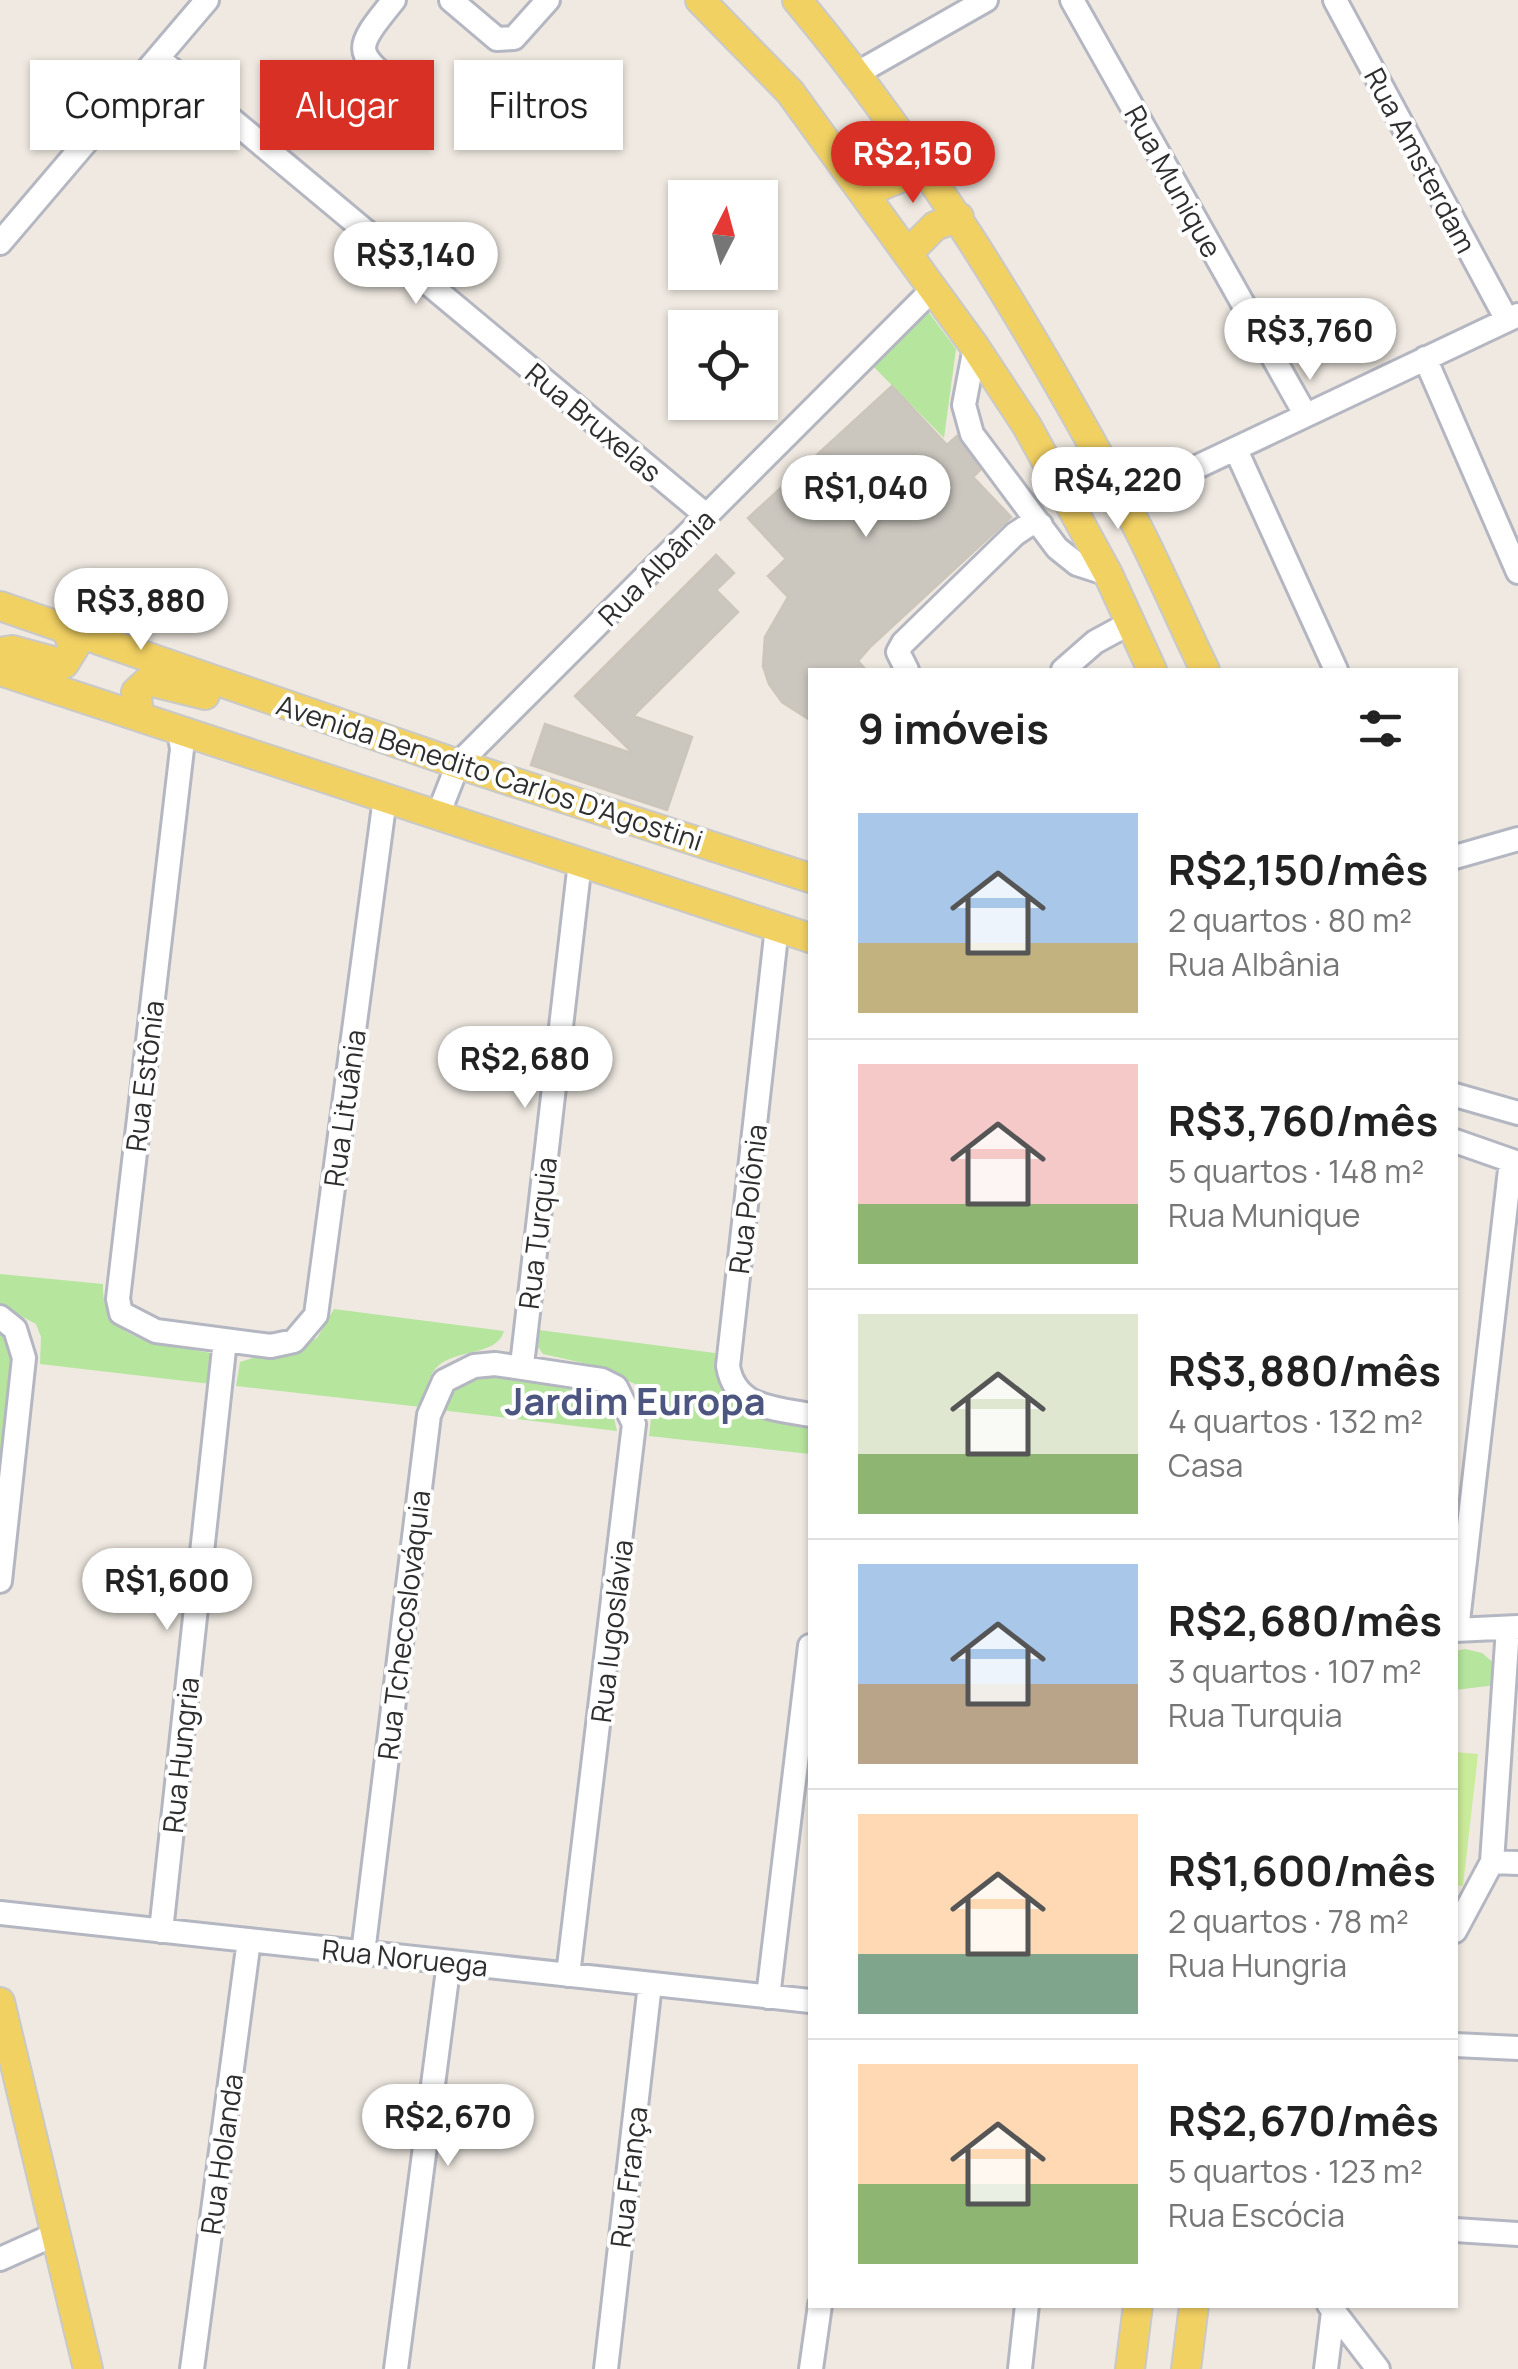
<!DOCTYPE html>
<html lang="pt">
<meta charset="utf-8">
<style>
:root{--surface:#fff;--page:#f2f2f2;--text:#222;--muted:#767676;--line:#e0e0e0;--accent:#d93025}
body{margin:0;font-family:Manrope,sans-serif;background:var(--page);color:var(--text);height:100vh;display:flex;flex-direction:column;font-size:38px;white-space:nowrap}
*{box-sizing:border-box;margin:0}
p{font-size:32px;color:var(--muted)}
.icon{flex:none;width:55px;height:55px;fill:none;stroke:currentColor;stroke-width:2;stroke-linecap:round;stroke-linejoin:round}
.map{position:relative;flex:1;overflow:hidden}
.side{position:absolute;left:808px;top:668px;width:650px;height:1640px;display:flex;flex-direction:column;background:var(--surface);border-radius:0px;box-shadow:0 2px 8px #0004}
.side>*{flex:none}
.top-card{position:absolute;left:30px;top:60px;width:628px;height:90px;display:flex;gap:20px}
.needle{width:65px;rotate:6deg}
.fabs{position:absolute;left:668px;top:180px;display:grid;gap:20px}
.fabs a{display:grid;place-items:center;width:110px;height:110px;border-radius:0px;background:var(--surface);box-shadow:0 2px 8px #0004;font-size:50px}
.price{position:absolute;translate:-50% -85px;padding:0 22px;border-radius:35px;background:#fff;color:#222;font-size:32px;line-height:65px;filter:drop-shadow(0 2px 5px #0008)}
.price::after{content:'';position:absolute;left:50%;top:60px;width:30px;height:22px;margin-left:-15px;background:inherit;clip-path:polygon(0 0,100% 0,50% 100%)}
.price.selected{background:var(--accent);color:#fff}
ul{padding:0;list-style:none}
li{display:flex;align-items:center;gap:30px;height:250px;padding:0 50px}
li+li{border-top:2px solid var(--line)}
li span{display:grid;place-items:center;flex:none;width:280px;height:200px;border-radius:0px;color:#555}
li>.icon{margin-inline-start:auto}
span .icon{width:120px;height:120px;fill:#fffc;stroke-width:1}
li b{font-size:42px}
h2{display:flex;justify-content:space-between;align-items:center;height:120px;padding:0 50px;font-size:42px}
.chip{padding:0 35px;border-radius:0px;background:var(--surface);box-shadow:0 2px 8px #0004;font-size:35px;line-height:90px}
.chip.selected{background:var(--accent);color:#fff}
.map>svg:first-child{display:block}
.green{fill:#b6e59e}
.pitch{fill:#c9ec9a}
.building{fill:#cbc7bf;stroke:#cbc5ba;stroke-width:2.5}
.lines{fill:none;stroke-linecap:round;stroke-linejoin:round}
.minor-casing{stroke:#b4b7c1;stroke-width:28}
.major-casing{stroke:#c9c9c9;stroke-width:32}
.minor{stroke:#fff;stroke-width:22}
.major{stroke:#f2d163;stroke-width:28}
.labels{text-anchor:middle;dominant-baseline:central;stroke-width:8;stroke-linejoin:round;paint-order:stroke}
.street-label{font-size:28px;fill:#2e2e2e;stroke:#fff}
.district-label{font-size:38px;font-weight:bold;fill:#4d5680;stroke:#fff}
</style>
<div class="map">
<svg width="1518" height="2369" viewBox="0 0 1518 2369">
<rect width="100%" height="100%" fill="#efe9e1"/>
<path class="green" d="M924,306L956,349L944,438L867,360Z
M0,1274L103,1284C101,1345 163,1343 210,1353L214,1360L211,1384L40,1364L41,1337L36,1324L0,1305Z
M334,1309L504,1331C497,1357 454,1348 436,1368C427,1378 425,1395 421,1407L236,1386L240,1362L317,1338Z
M539,1330L715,1353C713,1417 761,1418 810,1429V1454L649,1436L652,1410L644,1388L592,1365L543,1354L538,1347Z
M0,1331L14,1352L0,1474Z
M486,1374L601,1392L611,1405L617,1431L440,1410L454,1389Z
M1465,1649L1482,1653L1496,1665V1685L1455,1690V1651Z"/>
<path class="pitch" d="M1455,1752L1478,1754L1463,1886L1455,1885Z"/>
<path class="building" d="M892,386L947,445L957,436L980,470L973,477L1011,517L871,646L858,661L866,670H810V720L782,702L769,684L763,666L765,637L788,597L768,576L786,559L748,518Z
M716,555L734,573L716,590L738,612L633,716L692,737L667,810L531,765L545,724L634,754L575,696Z"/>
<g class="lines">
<defs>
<path id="minor" d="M394,0C349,55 356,51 407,95
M451,0L497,39L514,38L548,0
M1072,0L1305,414
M1335,0L1507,320
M158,58L707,516
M854,75L986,0
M0,243L207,0
M975,347L964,405L972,434L1057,548L1077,564L1108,574
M1425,358L1518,572
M1236,450L1336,670
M1125,501L1518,315
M907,670L898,652L903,643L1015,534L1030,524L1041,525
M1063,670L1095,642L1130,623
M179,730L182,749L118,1299L121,1313L156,1331L271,1346L294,1341L316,1315L385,798
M438,815L458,764L934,288
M1455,857L1518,839
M777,927L728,1366C735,1408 774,1408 810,1415
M1455,1095L1518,1113
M1455,1141L1518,1163
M0,1317L15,1329L24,1358L0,1581
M522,1365L580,862
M1455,1630L1518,1627
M1457,1630L1511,1161
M1492,1862L1518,1863
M0,1913L810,2001
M161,1931L225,1340
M1455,1931L1492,1862L1508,1628
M363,1953L429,1415L444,1381L474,1366L495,1364L602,1380L616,1387L634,1424L568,1975
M768,1997L810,1646
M1455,2045L1518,2048
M1455,2230L1518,2234
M0,2259L56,2234
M1329,2305L1378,2369
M192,2369L249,1940
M396,2369L449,1962
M606,2369L650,1984
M811,2369L820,2305
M1020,2369L1027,2305
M1326,2369L1333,2312"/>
<path id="major" d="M700,0L790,92L975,347L1027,426L1108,574L1152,670
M797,0C924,152 1028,324 1122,498C1153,553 1177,613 1205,670
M864,193L900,178L915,157
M908,253L935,226L959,217
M0,606L458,764L810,878
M0,652L12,650L64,664L74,648L66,629
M0,671L810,938
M140,717L136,692L148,681L205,695
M0,2002L88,2369
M1130,2369L1138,2305
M1186,2369L1194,2305"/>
</defs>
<use href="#minor" class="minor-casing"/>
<use href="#major" class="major-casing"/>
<use href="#minor" class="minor"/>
<use href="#major" class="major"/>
</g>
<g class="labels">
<g class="street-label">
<text transform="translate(1421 160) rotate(62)">Rua Amsterdam</text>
<text transform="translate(1174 181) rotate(61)">Rua Munique</text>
<text transform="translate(594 422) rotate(40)">Rua Bruxelas</text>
<text transform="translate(656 567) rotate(-45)">Rua Albânia</text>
<text transform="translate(490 772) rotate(18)">Avenida Benedito Carlos D'Agostini</text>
<text transform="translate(144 1076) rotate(-83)">Rua Estônia</text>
<text transform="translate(344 1108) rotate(-82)">Rua Lituânia</text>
<text transform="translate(747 1199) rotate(-83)">Rua Polônia</text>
<text transform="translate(537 1233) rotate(-83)">Rua Turquia</text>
<text transform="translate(403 1625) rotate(-83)">Rua Tchecoslováquia</text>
<text transform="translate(611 1631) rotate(-83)">Rua Iugoslávia</text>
<text transform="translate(180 1755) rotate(-84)">Rua Hungria</text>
<text transform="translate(405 1957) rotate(6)">Rua Noruega</text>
<text transform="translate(221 2154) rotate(-82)">Rua Holanda</text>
<text transform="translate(628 2177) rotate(-83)">Rua França</text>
</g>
<g class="district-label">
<text x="635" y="1400">Jardim Europa</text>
</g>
</g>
</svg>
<div class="fabs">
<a><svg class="needle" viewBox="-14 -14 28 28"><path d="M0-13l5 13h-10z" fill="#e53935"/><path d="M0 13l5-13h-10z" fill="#767676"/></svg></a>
<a><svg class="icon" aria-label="locate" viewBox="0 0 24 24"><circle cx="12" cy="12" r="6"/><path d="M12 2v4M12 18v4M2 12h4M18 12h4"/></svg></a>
</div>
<b class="price selected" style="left:913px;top:206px">R$2,150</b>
<b class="price" style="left:416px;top:307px">R$3,140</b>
<b class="price" style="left:1310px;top:383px">R$3,760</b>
<b class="price" style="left:1118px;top:532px">R$4,220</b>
<b class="price" style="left:866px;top:540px">R$1,040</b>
<b class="price" style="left:141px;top:653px">R$3,880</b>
<b class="price" style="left:525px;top:1111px">R$2,680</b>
<b class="price" style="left:167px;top:1633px">R$1,600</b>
<b class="price" style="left:448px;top:2169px">R$2,670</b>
<div class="top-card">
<a class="chip">Comprar</a>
<a class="chip selected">Alugar</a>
<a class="chip">Filtros</a>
</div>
<section class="side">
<h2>9 imóveis<svg class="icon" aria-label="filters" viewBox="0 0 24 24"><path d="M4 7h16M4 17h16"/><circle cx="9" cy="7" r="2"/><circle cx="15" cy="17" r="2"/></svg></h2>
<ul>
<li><span style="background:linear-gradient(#a9c7e8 65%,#c2b280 0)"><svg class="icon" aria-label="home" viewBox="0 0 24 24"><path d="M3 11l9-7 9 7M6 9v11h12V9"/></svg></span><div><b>R$2,150/mês</b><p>2 quartos · 80 m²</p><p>Rua Albânia</p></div></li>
<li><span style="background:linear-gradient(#f6c9c9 70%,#8fb573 0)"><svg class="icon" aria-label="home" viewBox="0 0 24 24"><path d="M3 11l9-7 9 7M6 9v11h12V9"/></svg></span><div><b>R$3,760/mês</b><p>5 quartos · 148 m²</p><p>Rua Munique</p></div></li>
<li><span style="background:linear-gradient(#dfe7d0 70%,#8fb573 0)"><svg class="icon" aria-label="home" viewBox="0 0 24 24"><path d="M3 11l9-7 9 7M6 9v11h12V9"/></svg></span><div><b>R$3,880/mês</b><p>4 quartos · 132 m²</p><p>Casa</p></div></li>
<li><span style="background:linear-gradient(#a9c7e8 60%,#b9a48a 0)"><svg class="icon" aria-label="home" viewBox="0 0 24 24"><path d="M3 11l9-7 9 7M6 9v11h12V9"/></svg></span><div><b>R$2,680/mês</b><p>3 quartos · 107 m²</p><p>Rua Turquia</p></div></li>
<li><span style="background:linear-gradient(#ffd9b3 70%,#7fa58c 0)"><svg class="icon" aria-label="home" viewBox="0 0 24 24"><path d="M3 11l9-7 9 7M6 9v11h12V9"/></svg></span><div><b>R$1,600/mês</b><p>2 quartos · 78 m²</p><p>Rua Hungria</p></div></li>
<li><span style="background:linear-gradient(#ffd9b3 60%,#8fb573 0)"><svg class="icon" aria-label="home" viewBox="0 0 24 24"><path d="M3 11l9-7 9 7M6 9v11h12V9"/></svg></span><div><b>R$2,670/mês</b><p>5 quartos · 123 m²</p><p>Rua Escócia</p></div></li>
</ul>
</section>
</div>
